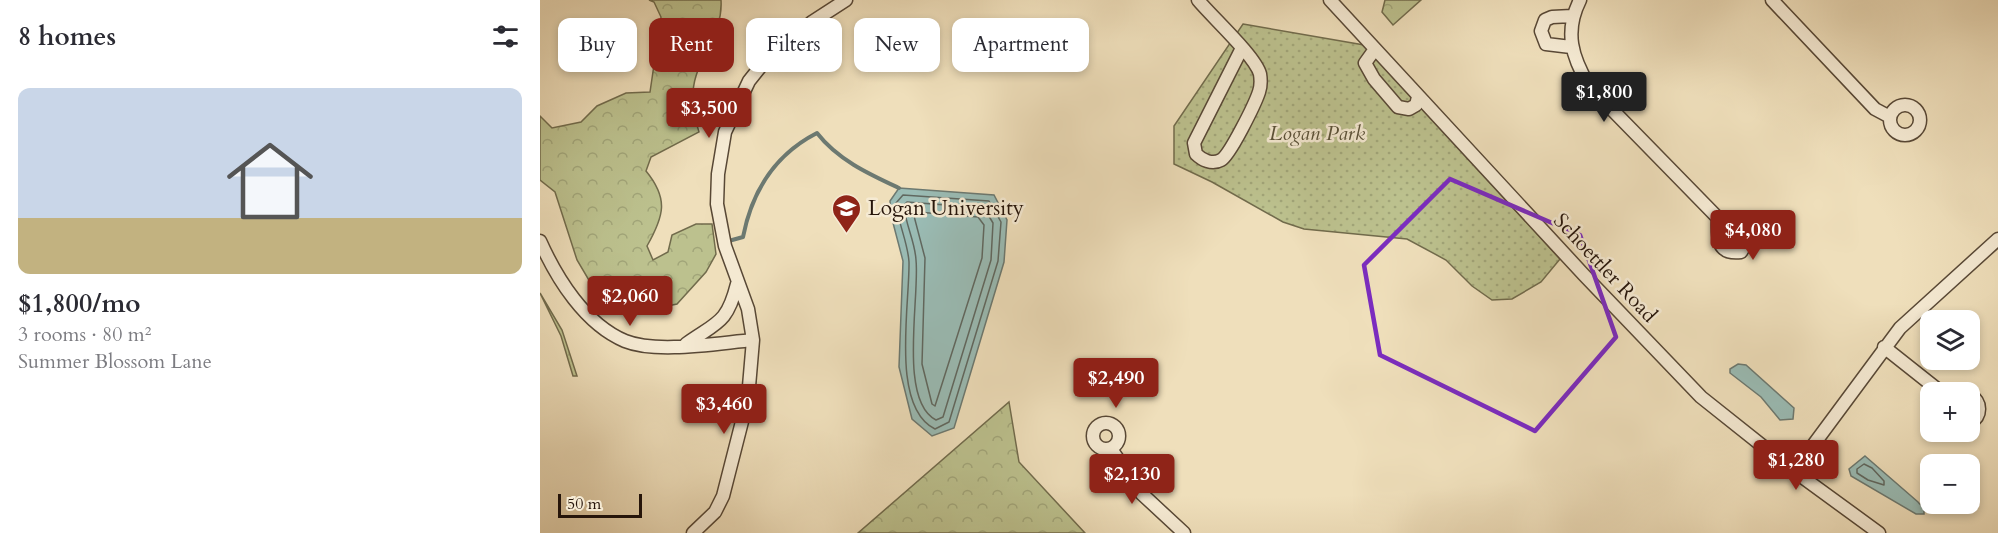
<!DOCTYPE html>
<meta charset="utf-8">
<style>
:root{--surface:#fff;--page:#f2f2f3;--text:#2b2b33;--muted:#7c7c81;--accent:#8f2418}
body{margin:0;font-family:Cardo,serif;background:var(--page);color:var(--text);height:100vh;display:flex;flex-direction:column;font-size:22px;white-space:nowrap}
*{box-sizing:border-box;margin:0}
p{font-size:20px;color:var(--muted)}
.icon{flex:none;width:33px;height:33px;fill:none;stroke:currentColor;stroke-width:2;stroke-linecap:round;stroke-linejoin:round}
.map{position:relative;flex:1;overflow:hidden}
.details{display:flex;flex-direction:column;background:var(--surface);width:540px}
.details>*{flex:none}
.top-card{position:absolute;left:18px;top:18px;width:570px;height:54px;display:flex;gap:12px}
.fabs{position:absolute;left:1380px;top:310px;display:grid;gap:12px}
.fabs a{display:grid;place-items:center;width:60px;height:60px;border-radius:12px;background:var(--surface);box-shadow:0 3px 9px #0003;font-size:30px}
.scale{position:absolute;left:18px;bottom:15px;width:84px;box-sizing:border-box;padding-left:6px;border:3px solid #26150a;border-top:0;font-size:16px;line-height:21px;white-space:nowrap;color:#26150a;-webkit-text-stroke:4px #f5ead3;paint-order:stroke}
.price{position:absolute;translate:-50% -51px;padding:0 14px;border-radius:6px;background:var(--accent);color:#fff;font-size:20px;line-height:39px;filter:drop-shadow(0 2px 3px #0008)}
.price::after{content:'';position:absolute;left:50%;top:36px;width:18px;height:14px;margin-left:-9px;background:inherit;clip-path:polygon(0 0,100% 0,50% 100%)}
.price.active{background:#222;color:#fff}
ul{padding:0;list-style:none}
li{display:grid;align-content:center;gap:12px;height:318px;padding:0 18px}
li span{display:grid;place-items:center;height:186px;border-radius:12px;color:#555}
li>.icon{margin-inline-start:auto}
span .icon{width:108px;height:108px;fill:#fffc;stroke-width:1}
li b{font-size:26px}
h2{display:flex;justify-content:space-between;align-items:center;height:72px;padding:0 18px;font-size:26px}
.chip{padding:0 21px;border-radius:12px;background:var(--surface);box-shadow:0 3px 9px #0003;font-size:21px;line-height:54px}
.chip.active{background:var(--accent);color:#fff}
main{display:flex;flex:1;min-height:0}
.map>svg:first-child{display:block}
.grass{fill:url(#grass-tufts);stroke:#716b4c;stroke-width:1.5}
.forest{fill:url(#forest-crowns);stroke:#716b4c;stroke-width:1.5}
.park{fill:url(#park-dots);stroke:#716b4c;stroke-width:1.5}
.water{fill:#9abcb5;stroke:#6c7971;stroke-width:1.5}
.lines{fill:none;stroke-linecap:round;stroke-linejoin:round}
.shore{stroke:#606860;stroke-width:1.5}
.stream{stroke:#6c7971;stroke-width:4}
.minor-casing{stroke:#584836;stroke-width:15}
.minor{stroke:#f5ead3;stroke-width:12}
.marked{fill:none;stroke:#7b2cbf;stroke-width:4.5;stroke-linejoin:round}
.labels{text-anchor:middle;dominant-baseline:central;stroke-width:5;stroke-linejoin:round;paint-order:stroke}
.park-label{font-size:21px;font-style:italic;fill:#5a5138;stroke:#f5ead3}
.poi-label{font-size:21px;fill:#26150a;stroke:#f5ead3;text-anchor:start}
.street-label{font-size:21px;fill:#26150a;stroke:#f5ead3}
</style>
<main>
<section class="details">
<h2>8 homes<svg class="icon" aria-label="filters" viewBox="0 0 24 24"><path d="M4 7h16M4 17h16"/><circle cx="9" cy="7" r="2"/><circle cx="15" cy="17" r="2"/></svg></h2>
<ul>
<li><span style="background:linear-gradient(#c9d6e8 70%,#c2b280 0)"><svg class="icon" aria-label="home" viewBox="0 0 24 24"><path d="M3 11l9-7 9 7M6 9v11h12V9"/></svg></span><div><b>$1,800/mo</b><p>3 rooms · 80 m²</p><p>Summer Blossom Lane</p></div></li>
</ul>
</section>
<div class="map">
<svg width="1458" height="533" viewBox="0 0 1458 533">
<defs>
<pattern id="grass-tufts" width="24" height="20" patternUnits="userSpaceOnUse" patternTransform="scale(1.5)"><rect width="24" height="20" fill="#bcc18e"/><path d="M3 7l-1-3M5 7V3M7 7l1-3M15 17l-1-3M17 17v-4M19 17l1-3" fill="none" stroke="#a1a579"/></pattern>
<pattern id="forest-crowns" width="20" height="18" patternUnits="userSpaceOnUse" patternTransform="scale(1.5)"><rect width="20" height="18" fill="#bcc18e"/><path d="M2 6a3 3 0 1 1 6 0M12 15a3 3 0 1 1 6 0" fill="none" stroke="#a1a579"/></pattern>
<pattern id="park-dots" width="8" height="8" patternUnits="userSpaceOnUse" patternTransform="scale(1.5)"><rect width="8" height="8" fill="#bcc18e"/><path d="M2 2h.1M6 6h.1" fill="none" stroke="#a1a579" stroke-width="1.8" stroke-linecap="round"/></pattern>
</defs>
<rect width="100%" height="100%" fill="#efdfbb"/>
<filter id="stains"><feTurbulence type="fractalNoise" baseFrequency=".00333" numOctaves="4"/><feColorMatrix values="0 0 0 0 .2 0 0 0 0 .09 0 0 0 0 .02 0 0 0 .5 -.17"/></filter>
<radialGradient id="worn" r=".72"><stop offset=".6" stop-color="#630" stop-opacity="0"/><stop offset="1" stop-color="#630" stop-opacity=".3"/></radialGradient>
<path class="grass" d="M0,293L22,330L37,376H33L21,336Z"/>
<path class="forest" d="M109,0H181C183,30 164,49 156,76C150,95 153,114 159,132L111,157L106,171C129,199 124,216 107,246L113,260L128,252L132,235L156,224H172L176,254L166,272L137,304L113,309L80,304L50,282L37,260L15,192L0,180V116L12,128L41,122L57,106L86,93L110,92L121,17L114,2Z
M845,0H881L853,25L842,12Z
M469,402L479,462L545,533H318Z"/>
<path class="park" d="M703,24L824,45L1020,259L1001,282L972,299L952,300L932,286L906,260L867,239L764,229L743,222L672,182L634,164V126Z"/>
<path class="water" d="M359,188L454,195L467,220L464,262L414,428L392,436L372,419L359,367L363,261L352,219L350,201Z
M1198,364L1206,365L1254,408L1253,419L1240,420L1221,397L1190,373V369Z
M1325,456L1378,502L1384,509V514H1376L1311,476L1309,469Z"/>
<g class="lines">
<path class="shore" d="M363,195L449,201L461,222L458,261L409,422L395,429C350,407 370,304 369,262C368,243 358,223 356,203Z
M367,202L444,208L453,223L451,260L403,417L396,420C358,401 380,296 376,260C375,241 365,224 364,205Z
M377,212L438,217L444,225L442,258L395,406L392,404L382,364L385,258L374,216Z
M1324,464L1332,468L1344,481V485L1328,480L1317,473V469Z"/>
<path class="stream" d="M185,242L203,237C212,191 236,154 277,133C298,160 329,174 359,188"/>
<defs>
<path id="minor" d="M658,0C672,17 715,56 720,74C721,80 721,86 719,92C715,104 690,155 681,160C672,165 662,160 656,154L654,143L702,48
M790,0L1044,275L1161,397L1254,471L1339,533
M1040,0C1024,32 1032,57 1049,86L1178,218C1177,238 1177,255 1201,252L1208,240L1206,228L1199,222L1178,218
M1232,0L1335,109L1350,117
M1031,47L1006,44L1001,31L1005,20L1012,17L1032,16
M835,49L825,63L834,79L858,107L869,109L876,105L878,97
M1350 120a15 15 0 1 1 30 0a15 15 0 1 1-30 0Z
M0,241C17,279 45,324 85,341C117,354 178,343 213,340
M146,344C177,322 187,324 197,284
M1344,347L1402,393
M1430,395C1442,402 1442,416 1430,423
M553 436a13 13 0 1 1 26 0a13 13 0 1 1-26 0Z
M571,449L602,494L644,533
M1254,471L1360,328L1458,239
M153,533L175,512L183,496L208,398L213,340L208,309L185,246L177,204L178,174L185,132L209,81L221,66L272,22L306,0"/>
</defs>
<use href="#minor" class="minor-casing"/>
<use href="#minor" class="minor"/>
</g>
<path class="marked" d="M910,179L1040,235L1076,337L995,431L840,355L824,265Z"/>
<defs>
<symbol id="university-pin" viewBox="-11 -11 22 30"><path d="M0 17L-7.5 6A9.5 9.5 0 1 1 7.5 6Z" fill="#8f2418" stroke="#f5ead3"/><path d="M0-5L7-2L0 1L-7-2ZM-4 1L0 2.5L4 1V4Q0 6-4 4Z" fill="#fff"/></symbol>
</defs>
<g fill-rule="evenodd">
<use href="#university-pin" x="290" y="192" width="33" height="45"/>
</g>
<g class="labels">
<g class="park-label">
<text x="777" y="133">Logan Park</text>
</g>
<g class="poi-label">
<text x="328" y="208">Logan University</text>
</g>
<g class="street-label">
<text transform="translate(1065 268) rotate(47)">Schoettler Road</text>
</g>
</g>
<rect width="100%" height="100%" filter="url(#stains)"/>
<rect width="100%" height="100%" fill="url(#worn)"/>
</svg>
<div class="fabs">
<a><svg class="icon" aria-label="layers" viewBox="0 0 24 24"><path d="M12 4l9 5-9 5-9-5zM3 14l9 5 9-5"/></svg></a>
<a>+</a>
<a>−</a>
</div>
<div class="scale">50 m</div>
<b class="price active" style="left:1064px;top:123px">$1,800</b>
<b class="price" style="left:169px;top:139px">$3,500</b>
<b class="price" style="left:1213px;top:261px">$4,080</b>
<b class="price" style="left:90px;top:327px">$2,060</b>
<b class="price" style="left:576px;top:409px">$2,490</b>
<b class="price" style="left:184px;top:435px">$3,460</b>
<b class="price" style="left:1256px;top:491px">$1,280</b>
<b class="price" style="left:592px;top:505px">$2,130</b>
<div class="top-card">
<a class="chip">Buy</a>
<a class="chip active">Rent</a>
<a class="chip">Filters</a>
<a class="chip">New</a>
<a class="chip">Apartment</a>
</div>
</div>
</main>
